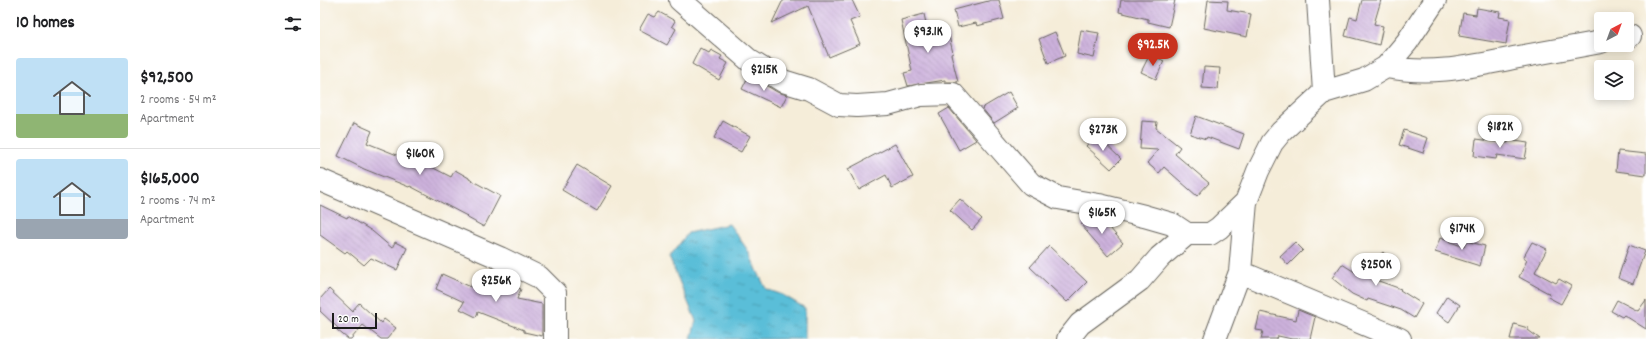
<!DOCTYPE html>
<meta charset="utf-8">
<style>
:root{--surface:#fff;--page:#f6f6f6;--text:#202124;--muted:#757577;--line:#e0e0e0;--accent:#c8321e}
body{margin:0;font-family:Dekko,sans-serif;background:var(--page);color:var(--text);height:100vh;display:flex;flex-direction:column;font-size:15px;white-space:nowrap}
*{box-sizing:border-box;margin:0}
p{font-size:13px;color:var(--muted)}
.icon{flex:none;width:22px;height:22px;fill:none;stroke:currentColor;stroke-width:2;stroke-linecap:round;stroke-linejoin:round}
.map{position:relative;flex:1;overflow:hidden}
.drawer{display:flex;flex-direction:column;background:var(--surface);width:320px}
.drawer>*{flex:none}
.needle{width:26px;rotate:41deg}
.tools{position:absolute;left:1274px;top:12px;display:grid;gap:8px}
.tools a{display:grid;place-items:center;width:40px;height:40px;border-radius:4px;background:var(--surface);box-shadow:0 2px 10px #0003;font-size:20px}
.scale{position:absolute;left:12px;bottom:10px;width:45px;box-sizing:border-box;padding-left:4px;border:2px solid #1c1c1c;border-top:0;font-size:11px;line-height:14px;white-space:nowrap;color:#1c1c1c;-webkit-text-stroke:3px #fff;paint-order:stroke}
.price{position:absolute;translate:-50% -34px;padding:0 9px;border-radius:14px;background:#fff;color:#222;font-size:13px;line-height:26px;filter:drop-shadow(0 1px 2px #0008)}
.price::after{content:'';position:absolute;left:50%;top:24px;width:12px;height:9px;margin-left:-6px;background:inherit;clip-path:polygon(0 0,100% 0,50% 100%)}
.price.current{background:var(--accent);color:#fff}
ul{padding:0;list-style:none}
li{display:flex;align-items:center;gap:12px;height:100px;padding:0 16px}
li+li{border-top:1px solid var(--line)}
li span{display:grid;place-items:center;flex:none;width:112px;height:80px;border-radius:4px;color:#555}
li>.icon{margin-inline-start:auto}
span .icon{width:48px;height:48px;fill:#fffc;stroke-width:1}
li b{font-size:17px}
h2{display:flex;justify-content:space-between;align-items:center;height:48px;padding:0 16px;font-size:17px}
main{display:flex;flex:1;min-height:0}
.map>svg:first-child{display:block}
.water{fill:url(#water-ripples);stroke:#3b6d7a}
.building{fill:url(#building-back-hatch)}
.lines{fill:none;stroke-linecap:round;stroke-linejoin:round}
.minor-casing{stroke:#68655e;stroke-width:24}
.minor{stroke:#fff;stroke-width:22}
</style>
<main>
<section class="drawer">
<h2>10 homes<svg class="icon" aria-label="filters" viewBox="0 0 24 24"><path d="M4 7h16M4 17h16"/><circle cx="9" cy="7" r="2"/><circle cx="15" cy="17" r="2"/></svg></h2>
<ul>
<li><span style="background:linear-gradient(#bfe0f5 70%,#8fb573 0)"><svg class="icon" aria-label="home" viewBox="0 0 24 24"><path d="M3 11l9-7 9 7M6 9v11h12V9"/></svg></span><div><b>$92,500</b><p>2 rooms · 54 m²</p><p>Apartment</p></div></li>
<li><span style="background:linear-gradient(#bfe0f5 75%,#9aa5b1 0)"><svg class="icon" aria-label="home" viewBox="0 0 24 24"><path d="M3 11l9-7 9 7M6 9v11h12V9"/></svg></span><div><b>$165,000</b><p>2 rooms · 74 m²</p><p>Apartment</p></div></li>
</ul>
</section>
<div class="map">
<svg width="1326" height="339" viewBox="0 0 1326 339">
<defs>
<pattern id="water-ripples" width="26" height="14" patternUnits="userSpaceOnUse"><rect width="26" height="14" fill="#5abed8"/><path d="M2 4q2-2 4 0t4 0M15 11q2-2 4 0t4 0" fill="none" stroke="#4a9aae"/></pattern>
<pattern id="building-back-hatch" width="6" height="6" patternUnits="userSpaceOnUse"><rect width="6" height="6" fill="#ccb1dc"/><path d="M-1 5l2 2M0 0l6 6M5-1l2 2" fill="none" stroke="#af98bc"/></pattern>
</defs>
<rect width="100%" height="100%" fill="#fff"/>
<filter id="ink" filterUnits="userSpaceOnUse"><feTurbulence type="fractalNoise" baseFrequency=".025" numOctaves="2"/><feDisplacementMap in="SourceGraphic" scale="8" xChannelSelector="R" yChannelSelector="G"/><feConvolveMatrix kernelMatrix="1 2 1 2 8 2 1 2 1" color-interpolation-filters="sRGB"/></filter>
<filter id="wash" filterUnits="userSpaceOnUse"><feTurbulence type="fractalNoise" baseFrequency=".012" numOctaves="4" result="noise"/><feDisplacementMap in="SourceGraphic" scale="16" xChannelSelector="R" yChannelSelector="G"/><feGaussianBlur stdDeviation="0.9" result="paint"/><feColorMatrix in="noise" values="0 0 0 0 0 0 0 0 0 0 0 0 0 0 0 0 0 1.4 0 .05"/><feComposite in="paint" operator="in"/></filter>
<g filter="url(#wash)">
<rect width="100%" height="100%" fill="#f5edd9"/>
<path class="water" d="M409,224L427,249L446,289L463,295L485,308V339H371L376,321L349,257L368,233Z"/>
<g id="blocks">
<path class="building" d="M465,0H532L540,17L530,21L540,44L509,57L488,6L452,23L462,2Z
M672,0H679L684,19L657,26L656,23L638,27L634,10Z
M801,0H855L849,27L828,22V19L799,12Z
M888,0L908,1L907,10L931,14L927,37L884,28Z
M1042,0H1061L1054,24L1063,26L1059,45L1025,36L1030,17L1037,19Z
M1157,8L1180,12L1179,17L1190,19L1186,44L1139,36L1143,13L1156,15Z
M339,12L355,21L352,26L356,29L347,45L319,30L328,14L335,17Z
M604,14L609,37L628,32L633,53L631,54L638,82H625V80L588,86L584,73L592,71L581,20Z
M761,30L779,33L774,58L757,54Z
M735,32L745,56L728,63L719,39Z
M380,48L389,53L391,50L402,56L400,59L408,63L399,80L372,64Z
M830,54L844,61L836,79L821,72Z
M884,67L900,68L898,89L882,88Z
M429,75L457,92L467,95L461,107L422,89Z
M689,92L698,108L674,123L662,108Z
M629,108L656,140L639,150L619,114Z
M876,116L924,134L919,149L887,137L886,139L870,134Z
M403,121L430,136L421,152L394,138Z
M822,121L837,122L836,128L860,147L855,154L889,183L877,196L844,167L839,173L827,163L838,150L820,149Z
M34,123L52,131L47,143L82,157L87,144L105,151L100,161L131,177L135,170L149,178V179L180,196L164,227L146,217L147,216L90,186L89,187L44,169L18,156Z
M1084,130L1108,138L1103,153L1079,145Z
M776,135L801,159L791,169L766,146Z
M1156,139L1188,143V140L1208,143L1205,159L1177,155L1176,159L1154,156Z
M575,144L593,177L572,188L566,175L539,190L528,169Z
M1298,151L1326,154V175L1296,171Z
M257,165L292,186L277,211L242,190Z
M640,199L662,219L652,230L630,210Z
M0,205L27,218L28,216L52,231L72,248L75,242L87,248L77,270L51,258L44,265L27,251L25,253L0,235Z
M771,216L782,219L803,243L788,256L761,225Z
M1120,238L1144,247L1146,241L1165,246L1160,266L1115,252Z
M975,242L983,250L968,265L960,256Z
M1212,242L1227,249L1215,272L1236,283L1239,279L1251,286L1241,304L1228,297L1230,294L1199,277L1207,260L1203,258Z
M1309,245L1325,251L1313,284L1298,278Z
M729,246L767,282L747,302L710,267Z
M1063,252L1072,262L1053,279L1081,289L1080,290L1102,304L1094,318L1081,310L1048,299L1047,301L1032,294L1012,278L1022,264L1038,274Z
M122,274L151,287L156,277L178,288L181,281L201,289L197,299L222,304V336L204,332V330L158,312L156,317L140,309L144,302L116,289Z
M9,289L32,311L39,303L61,323L64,319L76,328L67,339H61L43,325L31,339H28L17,330L18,328L0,311V299Z
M1127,296L1140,305L1129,322L1116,313Z
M1297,300L1318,311L1326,300V329L1304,315L1302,317L1291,311Z
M978,310L995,317L990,339H972L958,336L957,339H941L943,331L936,330L940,312L976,320Z
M1194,324L1208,328V330L1220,339H1190Z"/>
</g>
</g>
<g filter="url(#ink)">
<use href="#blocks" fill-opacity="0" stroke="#68655e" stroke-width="1"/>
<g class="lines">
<defs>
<path id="minor" d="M360,0L430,61L463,81L489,89L519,105L537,106L568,104L601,95L633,94L711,184L738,198L779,205L824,216L852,224L867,234
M998,0L1004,92
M1307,37L1310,36
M1066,67C1114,76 1152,66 1199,57C1227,52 1254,47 1281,42
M0,180L180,258L219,277L235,293V339
M920,272L1080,339
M748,339L760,324L820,280L840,257L867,234H890L899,228L926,202
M895,339L920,272L926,202L938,171L952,143L961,132L1004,92L1044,80L1066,67L1087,42L1115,0"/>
</defs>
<use href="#minor" class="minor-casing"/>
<use href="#minor" class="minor"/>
</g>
</g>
</svg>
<div class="tools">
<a><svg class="needle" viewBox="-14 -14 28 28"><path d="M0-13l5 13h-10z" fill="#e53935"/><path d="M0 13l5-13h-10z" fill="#757577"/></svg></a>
<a><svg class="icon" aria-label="layers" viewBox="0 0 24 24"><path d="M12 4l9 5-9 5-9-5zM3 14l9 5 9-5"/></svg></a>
</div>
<div class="scale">20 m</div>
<b class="price" style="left:608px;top:54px">$93.1K</b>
<b class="price current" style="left:833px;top:67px">$92.5K</b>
<b class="price" style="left:444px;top:92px">$215K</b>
<b class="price" style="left:1180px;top:149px">$182K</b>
<b class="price" style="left:783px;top:152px">$273K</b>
<b class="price" style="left:100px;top:176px">$160K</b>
<b class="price" style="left:782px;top:235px">$165K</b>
<b class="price" style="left:1142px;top:251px">$174K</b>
<b class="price" style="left:1056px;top:287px">$250K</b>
<b class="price" style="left:176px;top:303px">$256K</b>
</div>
</main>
